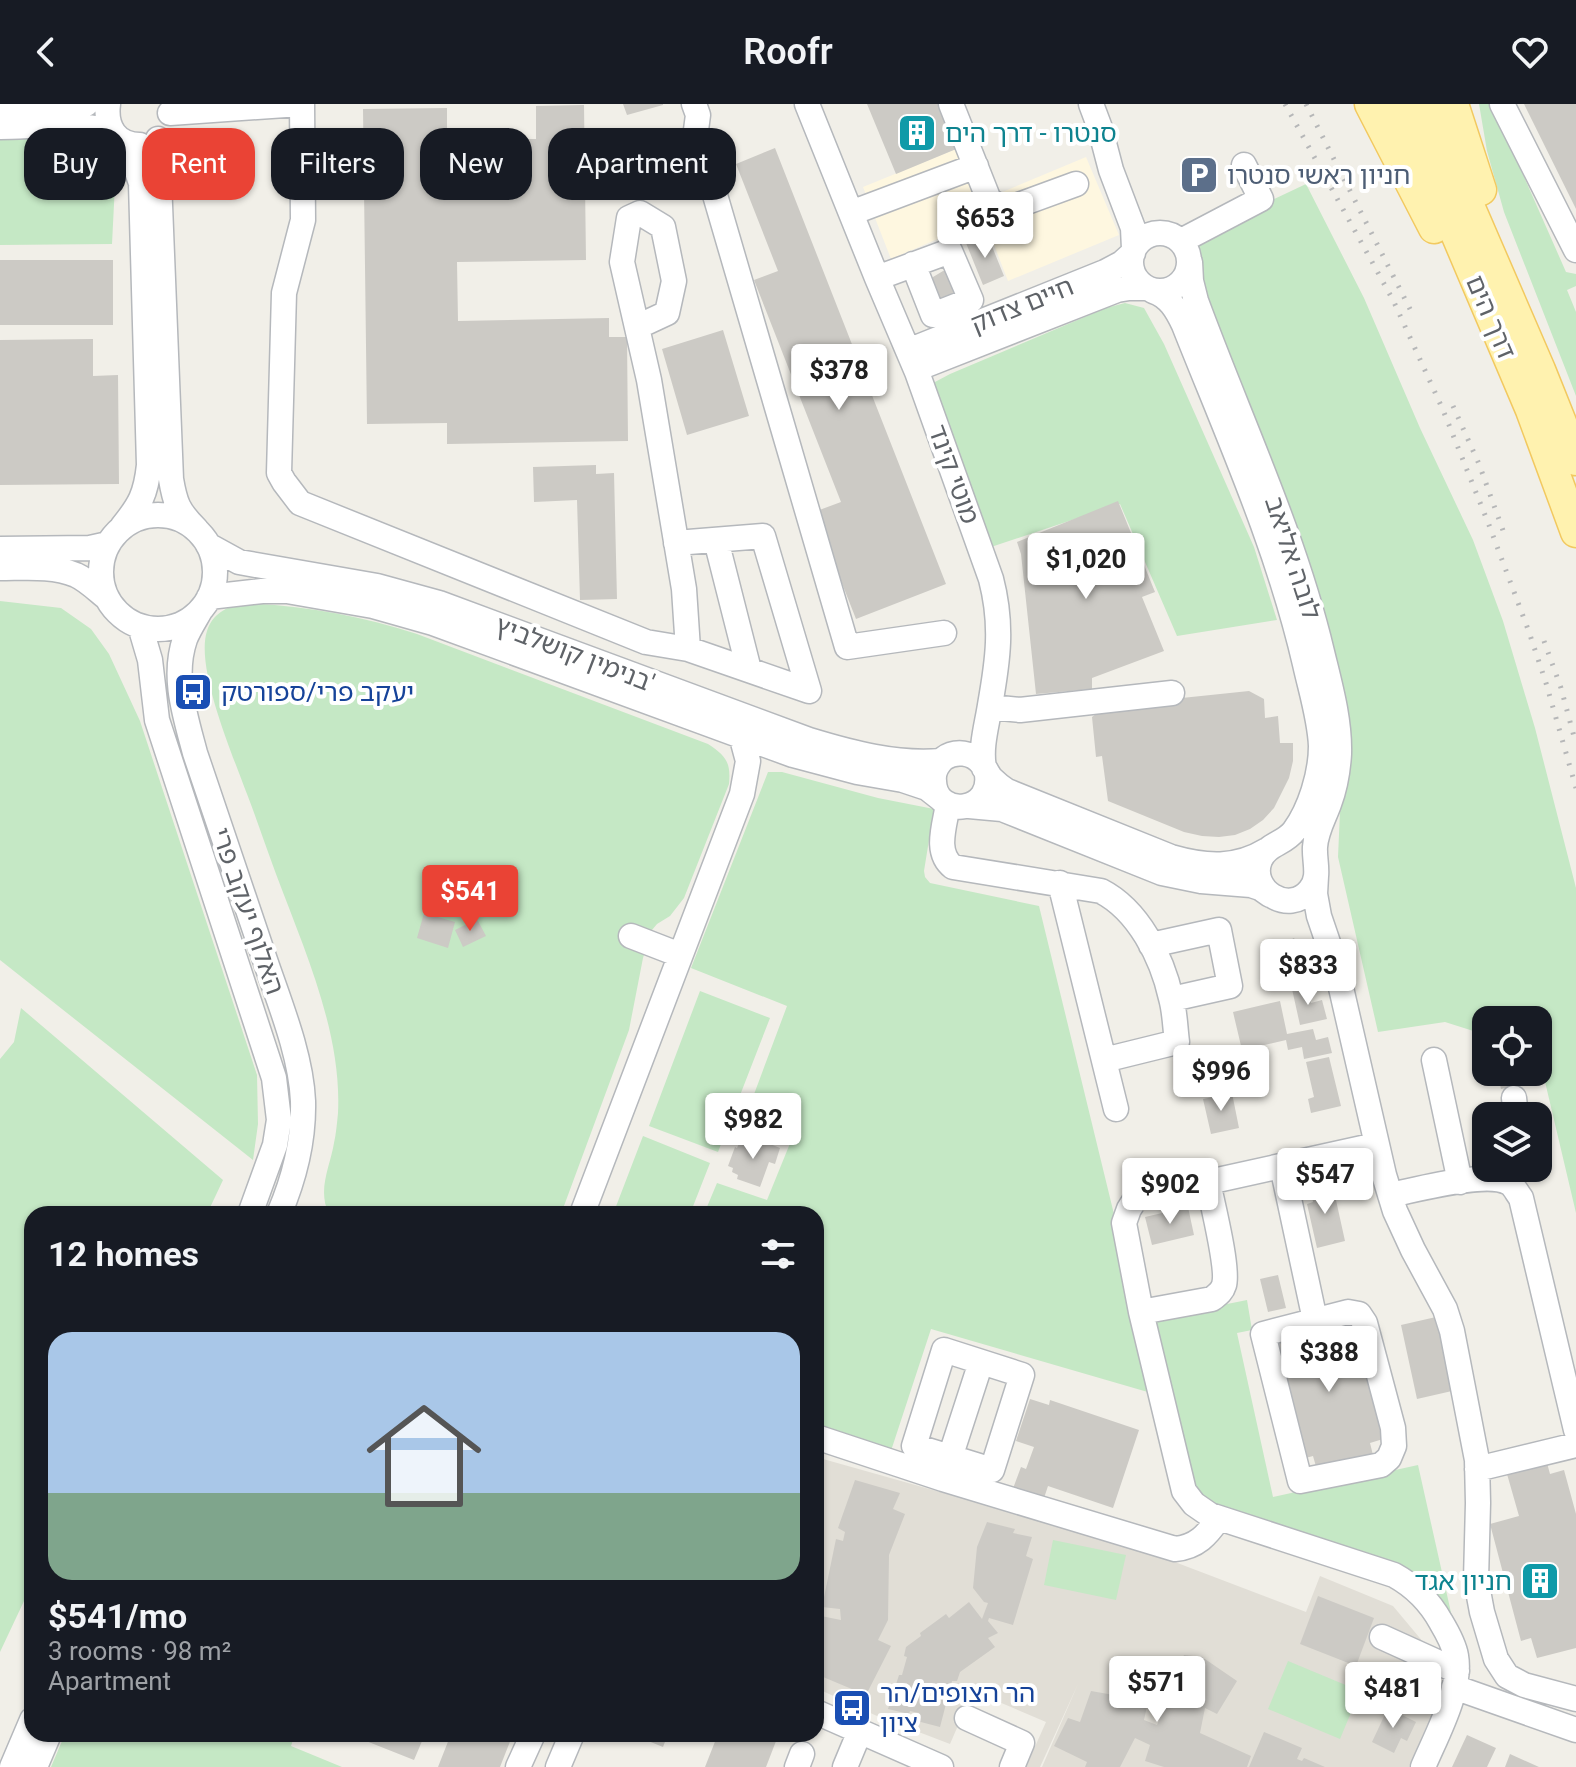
<!DOCTYPE html>
<meta charset="utf-8">
<style>
:root{--surface:#171b24;--page:#20242c;--text:#f1f3f6;--muted:#9ea1a6;--line:#363941;--accent:#ea4335}
body{margin:0;font-family:Roboto,"Noto Sans Hebrew",sans-serif;background:var(--page);color:var(--text);height:100vh;display:flex;flex-direction:column;font-size:30px;white-space:nowrap}
*{box-sizing:border-box;margin:0}
p{font-size:26px;color:var(--muted)}
.icon{flex:none;width:44px;height:44px;fill:none;stroke:currentColor;stroke-width:2;stroke-linecap:round;stroke-linejoin:round}
.map{position:relative;flex:1;overflow:hidden}
.side{position:absolute;left:24px;top:1102px;width:800px;height:536px;display:flex;flex-direction:column;background:var(--surface);border-radius:24px;box-shadow:0 2px 6px #0004}
.side>*{flex:none}
.top-card{position:absolute;left:24px;top:24px;width:800px;height:72px;display:flex;gap:16px}
.buttons{position:absolute;left:1472px;top:902px;display:grid;gap:16px}
.buttons a{display:grid;place-items:center;width:80px;height:80px;border-radius:16px;background:var(--surface);box-shadow:0 2px 6px #0004;font-size:40px}
.price{position:absolute;translate:-50% -68px;padding:0 18px;border-radius:8px;background:#fff;color:#222;font-size:26px;line-height:52px;filter:drop-shadow(0 2px 4px #0008)}
.price::after{content:'';position:absolute;left:50%;top:48px;width:24px;height:18px;margin-left:-12px;background:inherit;clip-path:polygon(0 0,100% 0,50% 100%)}
.price.current{background:var(--accent);color:#fff}
ul{padding:0;list-style:none}
li{display:grid;align-content:center;gap:16px;height:424px;padding:0 24px}
li+li{border-top:2px solid var(--line)}
li span{display:grid;place-items:center;height:248px;border-radius:24px;color:#555}
li>.icon{margin-inline-start:auto}
span .icon{width:144px;height:144px;fill:#fffc;stroke-width:1}
li b{font-size:34px}
h2{display:flex;justify-content:space-between;align-items:center;height:96px;padding:0 24px;font-size:34px}
.chip{padding:0 28px;border-radius:24px;background:var(--surface);box-shadow:0 2px 6px #0004;font-size:28px;line-height:72px}
.chip.current{background:var(--accent);color:#fff}
header{display:flex;justify-content:space-between;align-items:center;height:104px;padding:0 24px;background:var(--surface);font-size:36px;font-weight:600}
.map>svg:first-child{display:block}
.commercial{fill:#fef7e0}
.education{fill:#e1ded6}
.green{fill:#c5e8c5}
.building{fill:#cccac5}
.lines{fill:none;stroke-linecap:round;stroke-linejoin:round}
.minor-casing{stroke:#b5b8bc;stroke-width:27}
.major-casing{stroke:#f2c960;stroke-width:33}
.minor{stroke:#fff;stroke-width:24}
.major{stroke:#fff2af;stroke-width:30}
.rail{stroke:#b6b7b8;stroke-width:5;stroke-dasharray:2 10;stroke-linecap:butt}
.labels{text-anchor:middle;dominant-baseline:central;stroke-width:8;stroke-linejoin:round;paint-order:stroke}
.culture-label{font-size:26px;fill:#0d838f;stroke:#fff;text-anchor:start}
.service-label{font-size:26px;fill:#4e5e75;stroke:#fff;text-anchor:start}
.street-label{font-size:26px;fill:#5f6368;stroke:#fff}
.transit-label{font-size:26px;fill:#164399;stroke:#fff;text-anchor:start}
</style>
<header><svg class="icon" aria-label="back" viewBox="0 0 24 24"><path d="M15 5l-7 7 7 7"/></svg>Roofr<svg class="icon" aria-label="heart" viewBox="0 0 24 24"><path d="M12 20l-8-8c-3-5 5-10 8-4 3-6 11-1 8 4z"/></svg></header>
<div class="map">
<svg width="1576" height="1663" viewBox="0 0 1576 1663">
<rect width="100%" height="100%" fill="#f1efe8"/>
<path class="commercial" d="M963,0L1000,89L1086,53L1119,131L1008,177L984,115L891,155L863,83L961,43Z"/>
<path class="education" d="M816,1353L1138,1444L1306,1508L1320,1472L1393,1502L1429,1545L1441,1590L1409,1663H1042L1078,1580L1040,1663H1026L1046,1618L973,1587L950,1640L877,1612L816,1584Z"/>
<path class="green" d="M1479,0H1492L1566,168L1576,170V182L1567,186L1576,208V292L1504,108L1487,47Z
M79,34C96,36 109,44 116,60L112,140L0,141V35Z
M1306,80L1364,194L1420,324L1473,436L1503,517L1535,624L1576,784V1109L1538,948V916H1486V931L1445,918L1378,928L1338,753L1342,662L1195,160L1196,132Z
M1125,199L1144,204L1164,240L1254,443L1277,516L1177,532L1120,400L985,445L930,286L935,278L950,270L1106,204Z
M0,497L61,504L91,525L109,550L140,617L257,971L258,1020L253,1056L0,856Z
M243,499C302,501 362,512 417,530L708,640C726,652 731,658 729,680L684,794L670,812L657,820L652,826L643,854L629,926L561,1110H329C317,1086 330,1063 334,1039C336,1030 337,1019 338,1009C342,928 304,845 276,770C266,743 257,716 247,690C233,652 195,564 207,527C213,509 227,503 243,499Z
M768,668H782L878,694L934,705L924,767L925,773L930,779L1039,802L1158,1291L931,1225L886,1362L816,1344V1110H704L717,1079L767,1096L793,1032L744,1017L787,902L691,864Z
M700,887L770,914L718,1048L649,1022Z
M21,904L223,1076L207,1110H32V1480L0,1548V955L14,938Z
M643,1032L710,1059L690,1110H629L615,1105Z
M1247,1196L1252,1226L1237,1229L1273,1393L1418,1361L1456,1531L1433,1494L1222,1407L1202,1394L1188,1380L1148,1216Z
M1053,1436L1126,1451L1116,1496L1044,1481Z
M1288,1557L1360,1587L1340,1635L1268,1605Z
M65,1630H295L291,1642L342,1663H51Z"/>
<path class="building" d="M623,0H663V1L627,11Z
M867,0H944L961,43L896,70Z
M1524,0H1576V105Z
M584,1L586,156L457,158L458,217L609,214V233H627L628,337L447,340V319L367,320L363,5L447,4V36L536,35V2Z
M775,44L946,480L856,515L814,408L841,398L754,176L778,167L736,60Z
M987,130L1004,172L983,181L966,139Z
M0,156H113V221H0Z
M943,167H948L960,187L941,197L930,180L933,173Z
M723,226L749,312L687,331L662,245Z
M93,235V272L118,271L119,380L0,381V236Z
M596,361V370L614,369L617,495L580,496L577,396L534,398L533,363Z
M1118,397L1155,488L1142,493L1164,547L1092,574V585L1036,590L1021,450L1017,438Z
M1249,587L1264,595L1265,614L1278,612L1280,639H1293V657L1289,674L1274,704L1263,716L1250,725L1235,731L1219,733L1202,732L1184,728L1108,697L1102,652L1096,653L1092,613L1096,610L1106,608L1105,602Z
M424,809L455,818L448,844L417,834Z
M477,815L486,832L463,843L455,826Z
M1294,834L1300,845L1312,840L1323,863L1300,875L1283,840Z
M1307,881L1311,899L1322,896L1327,915L1300,921L1292,885Z
M1280,897L1287,930L1313,925L1316,936L1328,933L1332,949L1304,955L1302,943L1288,946L1286,936L1242,946L1233,908Z
M1329,953L1341,1002L1311,1009L1308,995L1314,993L1306,958Z
M1234,957L1241,981L1217,988L1214,976L1191,982L1188,970Z
M1497,968H1520L1523,980L1501,985Z
M1232,989L1239,1024L1211,1030L1203,995Z
M750,1035L757,1038L758,1035L780,1044L775,1060L769,1058L760,1083L737,1075L738,1071L732,1068L733,1064L728,1062L735,1043L737,1044L740,1037L749,1040Z
M1332,1078L1345,1137L1317,1144L1307,1100L1313,1098L1310,1083Z
M1188,1103L1194,1131L1152,1141L1145,1113Z
M1278,1171L1286,1204L1268,1208L1260,1175Z
M1436,1213L1452,1287L1417,1295L1401,1221Z
M1354,1215L1383,1335L1370,1339L1373,1351L1317,1366L1313,1352L1302,1355L1272,1236Z
M1030,1295L1049,1301L1050,1296L1139,1326L1113,1404L1048,1382L1042,1400L1011,1390L1021,1363L1026,1365L1034,1343L1016,1337Z
M1547,1359L1550,1370L1564,1366L1576,1410V1544L1537,1554L1531,1534L1521,1537L1490,1420L1519,1412L1507,1370Z
M855,1376L900,1389L893,1405L905,1410L889,1451L888,1516L878,1536L891,1542L866,1591L816,1570V1511L841,1516L840,1505L822,1503L836,1435L843,1437L845,1428L838,1424Z
M987,1418L1015,1425L1013,1429L1032,1433L1026,1452L1033,1455L1013,1521L989,1514L988,1517L998,1529L988,1534L995,1543L960,1568L957,1577H952L940,1623L917,1617L919,1609L910,1607L909,1610L888,1605L899,1571H902L907,1553L904,1552L906,1543L921,1532L920,1529L946,1510L949,1514L969,1498L982,1515L988,1499L984,1498L973,1484L977,1443Z
M1318,1492L1374,1514L1356,1562L1300,1540Z
M1184,1551L1202,1553L1237,1577L1217,1610L1205,1604L1200,1629L1251,1652L1247,1663H1164L1145,1657L1150,1641L1135,1634L1120,1663H1085L1087,1658L1054,1642L1068,1614L1080,1618L1091,1587L1148,1597L1144,1616L1157,1621Z
M1388,1604L1416,1618L1407,1637L1401,1634L1394,1649L1372,1638Z
M1264,1628L1302,1644L1297,1655L1302,1657L1304,1654L1325,1663H1249Z
M363,1630H425L414,1656L361,1635Z
M451,1630H500L511,1635L500,1663H438Z
M631,1630H668L663,1643Z
M718,1630H774L778,1632L766,1663H705Z
M1467,1631L1496,1644L1487,1663H1452Z
M1510,1650L1539,1663H1505Z"/>
<g class="lines">
<defs>
<path id="minor" d="M108,0C105,23 116,41 140,41
M302,0L303,116L284,189L279,369L284,378L300,399L646,538L688,545L684,485L649,276L622,158L629,114L640,109L663,123L674,177L667,209L637,223
M694,0L698,11L696,26L847,543L944,529
M807,0L877,174L917,268L991,475C1003,521 998,556 990,601C987,621 980,643 984,664
M951,0L989,96L1005,106L1076,80
M1091,0L1100,24L1111,66L1133,124L1134,145
M1502,0L1576,146
M0,3L53,4L86,0
M170,9L300,0
M0,23C35,23 80,16 113,29
M158,35L157,60L159,76L171,375C175,399 178,407 196,425
M851,109L976,62
M1131 158a29 29 0 1 1 58 0a29 29 0 1 1-58 0Z
M1181,137L1261,95L1244,61
M877,174L950,147L971,196L933,211L913,160
M1153,187C1169,192 1177,206 1184,221C1228,332 1278,443 1305,560C1311,587 1320,615 1321,642C1321,670 1310,705 1294,727C1284,740 1267,740 1260,756C1248,786 1289,812 1310,786C1321,773 1314,758 1315,743C1316,727 1324,714 1329,700C1335,684 1338,667 1339,650C1340,616 1330,581 1322,548C1293,427 1239,314 1196,197L1191,177L1190,158
M908,247L1105,168L1122,159L1133,149
M916,265L1117,186L1129,184H1146
M101 468a57 57 0 1 1 114 0a57 57 0 1 1-114 0Z
M122,423C140,401 146,390 149,361L141,79L127,39
M716,436L749,566
M676,439L763,432L809,587L688,545
M208,441L239,458L377,482L439,499L809,636C852,649 896,661 941,657
M0,445L90,444L108,440
M0,464C25,464 52,461 76,471C87,476 97,486 107,494
M209,493L262,487H287L373,502L433,519L793,651L857,668L903,676L927,684L941,695
M200,507C195,516 189,525 185,535C172,573 185,611 195,649C218,718 242,787 265,856C280,900 301,951 303,997C304,1036 294,1075 279,1110
M140,522L150,556L157,616L274,974L279,1016L275,1041L250,1110
M990,603L1020,606L1172,589
M986,666C997,709 935,716 934,677C933,669 937,661 943,655C955,646 973,648 982,660C986,665 988,671 992,675C997,680 1002,684 1007,687L1171,753C1206,763 1236,765 1267,746
M948,700C945,721 934,748 953,763L1101,787C1138,806 1162,853 1171,894C1175,908 1175,923 1177,938L1104,956
M969,702L1002,705L1162,769L1201,777L1251,781L1260,784L1270,791
M1316,772L1315,790L1319,812L1336,862L1384,1071L1395,1107L1413,1146L1445,1205L1452,1227L1477,1356L1478,1399L1476,1476L1482,1508L1496,1555L1507,1572L1524,1581L1576,1595
M1060,779L1116,1005
M631,832L680,851
M1151,841L1219,826L1230,882L1172,895
M1434,956L1460,1078
M1514,994L1516,1012
M1376,1041L1136,1094L1129,1105L1124,1119L1141,1208L1184,1387L1194,1400L1210,1411L1394,1471C1414,1482 1430,1498 1441,1518C1447,1528 1454,1540 1456,1552C1462,1586 1436,1632 1423,1663
M1282,1062L1315,1216
M1390,1091C1416,1086 1487,1066 1509,1079C1514,1082 1517,1089 1521,1094L1576,1326
M582,1110L742,690L748,657L741,631
M1141,1208L1212,1195C1217,1191 1222,1188 1224,1181C1229,1165 1212,1098 1208,1078
M1348,1208L1359,1210L1365,1219L1393,1324L1394,1342L1389,1354L1381,1361L1300,1377L1263,1230Z
M944,1246L1022,1271L992,1366L914,1342Z
M816,1333L943,1375L1175,1445C1197,1443 1207,1431 1219,1414
M1477,1365L1576,1341
M946,1366L981,1258
M1382,1533L1457,1567
M1454,1583L1576,1626
M816,1608L941,1663
M967,1614L1022,1639L1012,1663
M12,1663L32,1616
M35,1663L49,1630
M518,1663L533,1630
M558,1663L572,1630
M797,1663L802,1650
M845,1663L860,1627"/>
<path id="major" d="M1370,0L1434,124
M1401,0L1531,306L1576,428
M1425,0L1540,266L1576,356
M1453,0L1481,86"/>
</defs>
<use href="#minor" class="minor-casing"/>
<use href="#major" class="major-casing"/>
<use href="#minor" class="minor"/>
<use href="#major" class="major"/>
<path class="rail" d="M1285,0L1393,196L1443,306L1489,421L1529,528L1546,579L1576,684
M1306,0L1411,207
M1453,302L1479,360L1505,432
M1544,537L1561,584L1576,640"/>
</g>
<defs>
<symbol id="building-square" viewBox="-11 -11 22 22"><rect x="-9" y="-9" width="18" height="18" rx="4" fill="#0f9aa8" stroke="#fff"/><path d="M-4-6H4V6H1V3H-1V6H-4ZM-2.5-4.3h1.7v1.8h-1.7ZM.8-4.3h1.7v1.8H.8ZM-2.5-1h1.7V.8h-1.7ZM.8-1h1.7V.8H.8Z" fill="#fff"/></symbol>
<symbol id="parking-square" viewBox="-11 -11 22 22"><rect x="-9" y="-9" width="18" height="18" rx="4" fill="#5c6f8a" stroke="#fff"/><path d="M-3.5-5.5H1a3.5 3.5 0 0 1 0 7H-1V5.5H-3.5ZM-1-3.4V-.6H.8a1.4 1.4 0 0 0 0-2.8Z" fill="#fff"/></symbol>
<symbol id="bus-square" viewBox="-11 -11 22 22"><rect x="-9" y="-9" width="18" height="18" rx="4" fill="#1a4fb4" stroke="#fff"/><path d="M-5-6H5V4H4V6H2V4H-2V6H-4V4H-5ZM-3.5-4V0h7V-4ZM-3.5 1.2v1.5H-2V1.2ZM2 1.2v1.5H3.5V1.2Z" fill="#fff"/></symbol>
</defs>
<g fill-rule="evenodd">
<use href="#building-square" x="895" y="7" width="44" height="44"/>
<use href="#parking-square" x="1177" y="49" width="44" height="44"/>
<use href="#bus-square" x="171" y="566" width="44" height="44"/>
<use href="#building-square" x="1518" y="1455" width="44" height="44"/>
<use href="#bus-square" x="830" y="1582" width="44" height="44"/>
</g>
<g class="labels">
<g class="culture-label">
<text x="945" y="29">סנטרו - דרך הים</text>
<text x="1512" y="1477" text-anchor="end">חניון אגד</text>
</g>
<g class="service-label">
<text x="1227" y="71">חניון ראשי סנטרו</text>
</g>
<g class="street-label">
<text transform="translate(1022 201) rotate(-22)">חיים צדוק</text>
<text transform="translate(1491 213) rotate(67)">דרך הים</text>
<text transform="translate(954 370) rotate(70)">מוטי קינד</text>
<text transform="translate(1293 454) rotate(72)">לובה אליאב</text>
<text transform="translate(575 550) rotate(21)">בנימין קושלביץ'</text>
<text transform="translate(248 807) rotate(71)">האלוף יעקב פרי</text>
</g>
<g class="transit-label">
<text x="221" y="588">יעקב פרי/ספורטק</text>
<text x="880" y="1589">הר הצופים/הר<tspan x="880" dy="30">ציון</tspan></text>
</g>
</g>
</svg>
<div class="buttons">
<a><svg class="icon" aria-label="locate" viewBox="0 0 24 24"><circle cx="12" cy="12" r="6"/><path d="M12 2v4M12 18v4M2 12h4M18 12h4"/></svg></a>
<a><svg class="icon" aria-label="layers" viewBox="0 0 24 24"><path d="M12 4l9 5-9 5-9-5zM3 14l9 5 9-5"/></svg></a>
</div>
<b class="price" style="left:985px;top:156px">$653</b>
<b class="price" style="left:839px;top:308px">$378</b>
<b class="price" style="left:1086px;top:497px">$1,020</b>
<b class="price current" style="left:470px;top:829px">$541</b>
<b class="price" style="left:1308px;top:903px">$833</b>
<b class="price" style="left:1221px;top:1009px">$996</b>
<b class="price" style="left:753px;top:1057px">$982</b>
<b class="price" style="left:1325px;top:1112px">$547</b>
<b class="price" style="left:1170px;top:1122px">$902</b>
<b class="price" style="left:1329px;top:1290px">$388</b>
<b class="price" style="left:1157px;top:1620px">$571</b>
<b class="price" style="left:1393px;top:1626px">$481</b>
<div class="top-card">
<a class="chip">Buy</a>
<a class="chip current">Rent</a>
<a class="chip">Filters</a>
<a class="chip">New</a>
<a class="chip">Apartment</a>
</div>
<section class="side">
<h2>12 homes<svg class="icon" aria-label="filters" viewBox="0 0 24 24"><path d="M4 7h16M4 17h16"/><circle cx="9" cy="7" r="2"/><circle cx="15" cy="17" r="2"/></svg></h2>
<ul>
<li><span style="background:linear-gradient(#a9c7e8 65%,#7fa58c 0)"><svg class="icon" aria-label="home" viewBox="0 0 24 24"><path d="M3 11l9-7 9 7M6 9v11h12V9"/></svg></span><div><b>$541/mo</b><p>3 rooms · 98 m²</p><p>Apartment</p></div></li>
</ul>
</section>
</div>
